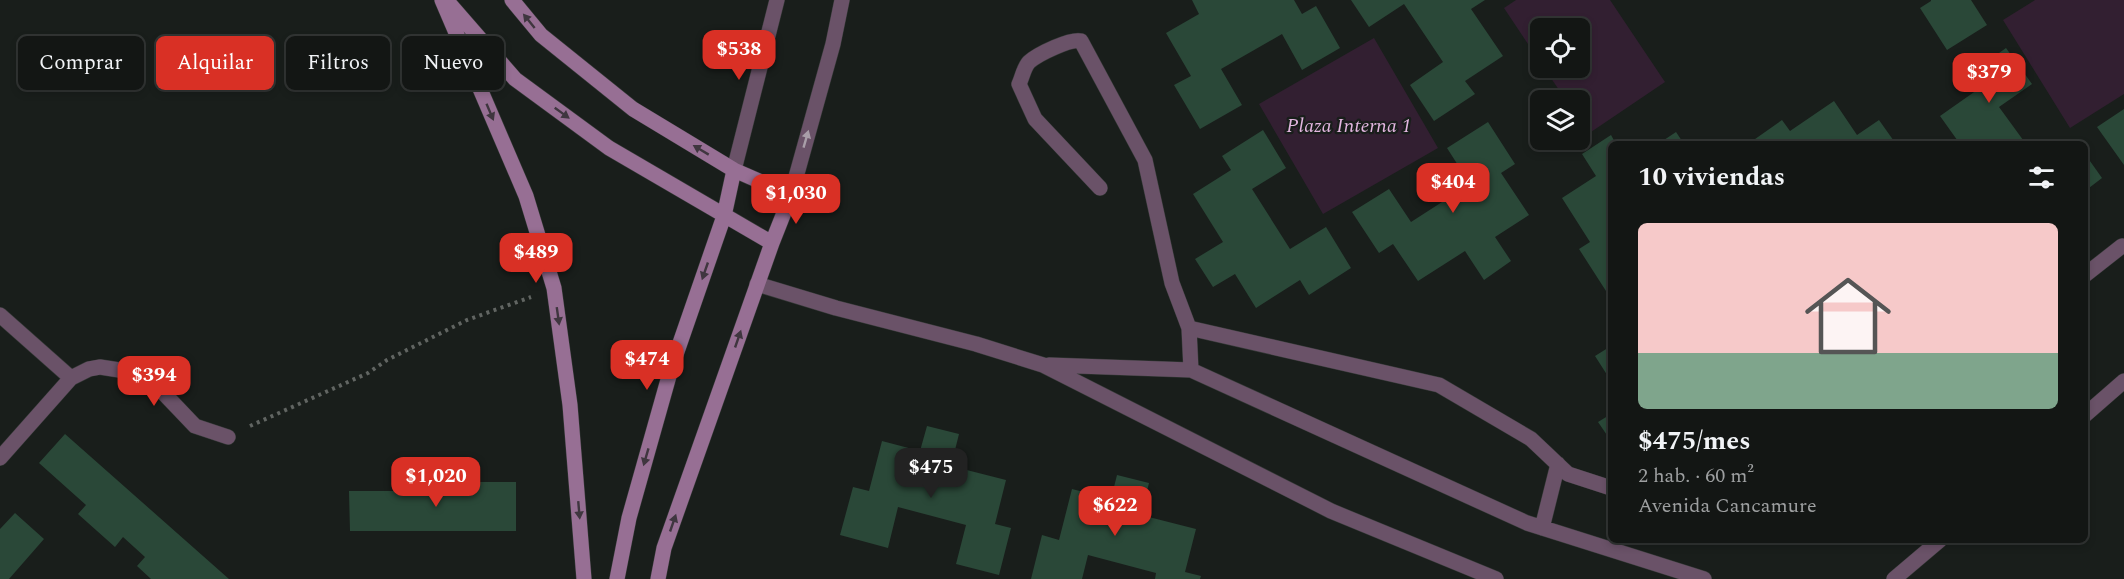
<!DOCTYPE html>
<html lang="es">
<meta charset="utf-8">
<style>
:root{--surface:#131614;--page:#202322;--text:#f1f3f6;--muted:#9d9fa0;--line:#323534;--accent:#d93025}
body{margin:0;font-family:Spectral,serif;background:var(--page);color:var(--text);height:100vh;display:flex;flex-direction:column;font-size:22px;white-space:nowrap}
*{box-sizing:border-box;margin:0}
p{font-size:20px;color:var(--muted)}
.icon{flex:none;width:33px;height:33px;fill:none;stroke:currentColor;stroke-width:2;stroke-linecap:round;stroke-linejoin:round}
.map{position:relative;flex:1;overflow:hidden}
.sheet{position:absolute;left:1608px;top:141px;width:480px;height:402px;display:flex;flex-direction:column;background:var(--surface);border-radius:9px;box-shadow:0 3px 9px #0003,0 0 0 2px var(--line)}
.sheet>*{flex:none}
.hud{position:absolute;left:18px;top:36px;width:570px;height:54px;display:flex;gap:12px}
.buttons{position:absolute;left:1530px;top:18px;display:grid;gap:12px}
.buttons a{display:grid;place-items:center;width:60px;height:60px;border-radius:9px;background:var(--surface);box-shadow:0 3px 9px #0003,0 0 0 2px var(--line);font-size:30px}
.price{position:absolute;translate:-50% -51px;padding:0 14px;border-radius:12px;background:var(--accent);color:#fff;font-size:20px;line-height:39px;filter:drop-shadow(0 2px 3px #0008)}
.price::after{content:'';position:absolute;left:50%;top:36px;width:18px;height:14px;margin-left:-9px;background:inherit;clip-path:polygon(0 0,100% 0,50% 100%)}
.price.selected{background:#222;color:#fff}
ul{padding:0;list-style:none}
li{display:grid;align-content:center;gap:12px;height:318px;padding:0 30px}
li span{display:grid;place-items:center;height:186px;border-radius:9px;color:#555}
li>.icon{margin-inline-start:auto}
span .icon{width:108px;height:108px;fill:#fffc;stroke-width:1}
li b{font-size:26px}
h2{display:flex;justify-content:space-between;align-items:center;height:72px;padding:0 30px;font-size:26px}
.tag{padding:0 21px;border-radius:9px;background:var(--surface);box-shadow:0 3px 9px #0003,0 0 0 2px var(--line);font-size:21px;line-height:54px}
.tag.selected{background:var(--accent);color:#fff}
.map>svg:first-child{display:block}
.green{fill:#321f31}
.building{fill:#2a4838}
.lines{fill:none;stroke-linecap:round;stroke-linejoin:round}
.lane-casing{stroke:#363a38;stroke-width:16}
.street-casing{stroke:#363a38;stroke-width:16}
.secondary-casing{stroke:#363a38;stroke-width:16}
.path{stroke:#616562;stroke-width:4;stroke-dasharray:3 4.5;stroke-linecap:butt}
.lane{stroke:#6a5268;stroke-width:15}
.street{stroke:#6a5268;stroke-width:15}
.secondary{stroke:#976f94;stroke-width:15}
.oneway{fill:#3f363f}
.oneway2{fill:#a89ea8}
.labels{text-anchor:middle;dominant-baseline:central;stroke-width:4.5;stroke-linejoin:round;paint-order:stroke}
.park-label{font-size:20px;font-style:italic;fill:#e3b6e0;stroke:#191e1b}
</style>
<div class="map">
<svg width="2124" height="579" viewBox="0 0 2124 579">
<rect width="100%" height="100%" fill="#191e1b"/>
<path class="green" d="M1516,0H1610L1665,82L1588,134L1580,120V100H1566L1544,68H1580V28H1540V62L1504,8Z
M2035,0H2124V94L2070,128L2003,20Z
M1374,38L1438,148L1323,214L1259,104Z"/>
<path class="building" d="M1192,0H1294L1302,14L1316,6L1340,48L1302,70L1282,34L1221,69L1242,105L1200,129L1174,85L1191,76L1166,33L1199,14Z
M1351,0H1485L1471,9L1503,56L1465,81L1475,94L1434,121L1410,85L1443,62L1404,4L1369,27Z
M1931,0H1971L1987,25L1947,50L1920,8L1931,1Z
M2006,48L2032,84L1999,107L2026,144H1960L1940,116L1977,90L1967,76Z
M1834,101L1857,135L1879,120L1896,144H1748L1782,120L1790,131Z
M2124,109V165L2097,127Z
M1488,122L1515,164L1501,173L1529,215L1495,237L1511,261L1484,280L1465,251L1418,281L1393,244L1379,253L1352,212L1389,189L1411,222L1470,184L1447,148Z
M1263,130L1286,168L1252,189L1290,249L1326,227L1351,268L1309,295L1300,280L1256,308L1235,274L1213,287L1195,259L1223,242L1193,194L1231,170L1222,156Z
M1676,132L1684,144H1658Z
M1611,135L1616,144H1611V288L1606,291L1579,249L1590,242L1562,198L1596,176L1582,154Z
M2085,154L2102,178L2085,191Z
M1611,346V381L1595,356Z
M1611,414V441L1598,422Z
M927,426L959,434L951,466L1006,480L995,524L1011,528L999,575L956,564L966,525L898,507L888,548L840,535L853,487L869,491L882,441L920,451Z
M65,434L229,579H151L137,566L145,557L123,537L115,547L78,514L86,505L39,463Z
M1117,475L1149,483L1141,515L1196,529L1185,572L1201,576L1200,579H1155L1156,573L1088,555L1082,579H1031L1042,535L1059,540L1072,489L1111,499Z
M406,482H516V531H350L349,491H406Z
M15,513L44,539L9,579H0V529Z"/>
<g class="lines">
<defs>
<path id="lane" d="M1100,188L1035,119L1019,84C1022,78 1024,67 1029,62C1038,54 1071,38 1081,41L1145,160L1172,283L1189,328L1191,370
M2085,275L2122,246
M757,284L836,308L976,344L1043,365L1331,511L1496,579
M1189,328L1439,385L1531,439L1568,474L1611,488
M1049,365L1191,370L1527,523L1704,579
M2085,415L2124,381
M1542,528L1558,464
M1894,579L1940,540"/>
<path id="street" d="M734,170L777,0
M791,195L833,44L842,0
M0,315L71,378
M0,458L71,378L89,369L100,367L132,372L153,382L195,426L228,437"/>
<path id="secondary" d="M442,0L526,196L554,288L570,405L584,579
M512,0L541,35L633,109L734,170L791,195L772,243L664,548L658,579
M448,2L515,79L609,148L772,243
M617,579L629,518L671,369L724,216L734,170"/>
</defs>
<use href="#lane" class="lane-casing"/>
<use href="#street" class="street-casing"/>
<use href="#secondary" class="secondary-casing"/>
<path class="path" d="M250,426L368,373L387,360L467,320L531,297"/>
<use href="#lane" class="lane"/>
<use href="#street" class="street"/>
<use href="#secondary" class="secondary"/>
</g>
<defs><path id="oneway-solid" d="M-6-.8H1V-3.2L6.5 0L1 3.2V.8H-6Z" transform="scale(1.5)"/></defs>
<g class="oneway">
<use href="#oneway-solid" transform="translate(529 21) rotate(-129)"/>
<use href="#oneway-solid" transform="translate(490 112) rotate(67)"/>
<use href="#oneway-solid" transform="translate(562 113) rotate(36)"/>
<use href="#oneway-solid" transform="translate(701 150) rotate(-149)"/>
<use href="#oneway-solid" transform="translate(705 271) rotate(109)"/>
<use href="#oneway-solid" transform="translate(558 316) rotate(82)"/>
<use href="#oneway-solid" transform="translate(738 339) rotate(-71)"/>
<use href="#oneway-solid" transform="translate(646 457) rotate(106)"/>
<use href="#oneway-solid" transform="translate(579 510) rotate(85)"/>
<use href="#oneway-solid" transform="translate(673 523) rotate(-71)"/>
</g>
<use class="oneway2" href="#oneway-solid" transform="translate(806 139) rotate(-74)"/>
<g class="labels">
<g class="park-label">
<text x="1349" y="126">Plaza Interna 1</text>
</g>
</g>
</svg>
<div class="buttons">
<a><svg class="icon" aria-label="locate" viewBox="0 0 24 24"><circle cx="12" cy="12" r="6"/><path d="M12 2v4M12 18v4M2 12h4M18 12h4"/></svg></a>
<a><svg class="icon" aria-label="layers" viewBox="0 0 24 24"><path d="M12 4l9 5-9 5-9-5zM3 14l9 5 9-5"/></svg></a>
</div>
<b class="price" style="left:739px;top:81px">$538</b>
<b class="price" style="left:1989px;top:104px">$379</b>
<b class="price" style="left:1453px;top:214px">$404</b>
<b class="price" style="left:796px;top:225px">$1,030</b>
<b class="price" style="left:536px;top:284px">$489</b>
<b class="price" style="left:647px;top:391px">$474</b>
<b class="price" style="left:154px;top:407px">$394</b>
<b class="price selected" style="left:931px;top:499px">$475</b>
<b class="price" style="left:436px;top:508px">$1,020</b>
<b class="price" style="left:1115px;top:537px">$622</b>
<div class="hud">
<a class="tag">Comprar</a>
<a class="tag selected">Alquilar</a>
<a class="tag">Filtros</a>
<a class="tag">Nuevo</a>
</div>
<section class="sheet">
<h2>10 viviendas<svg class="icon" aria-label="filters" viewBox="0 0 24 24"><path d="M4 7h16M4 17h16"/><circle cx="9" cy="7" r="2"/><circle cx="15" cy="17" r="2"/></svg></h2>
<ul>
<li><span style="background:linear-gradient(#f6c9c9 70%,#7fa58c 0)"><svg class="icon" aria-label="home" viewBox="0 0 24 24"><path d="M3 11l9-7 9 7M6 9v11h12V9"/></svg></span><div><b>$475/mes</b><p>2 hab. · 60 m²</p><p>Avenida Cancamure</p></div></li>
</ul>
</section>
</div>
